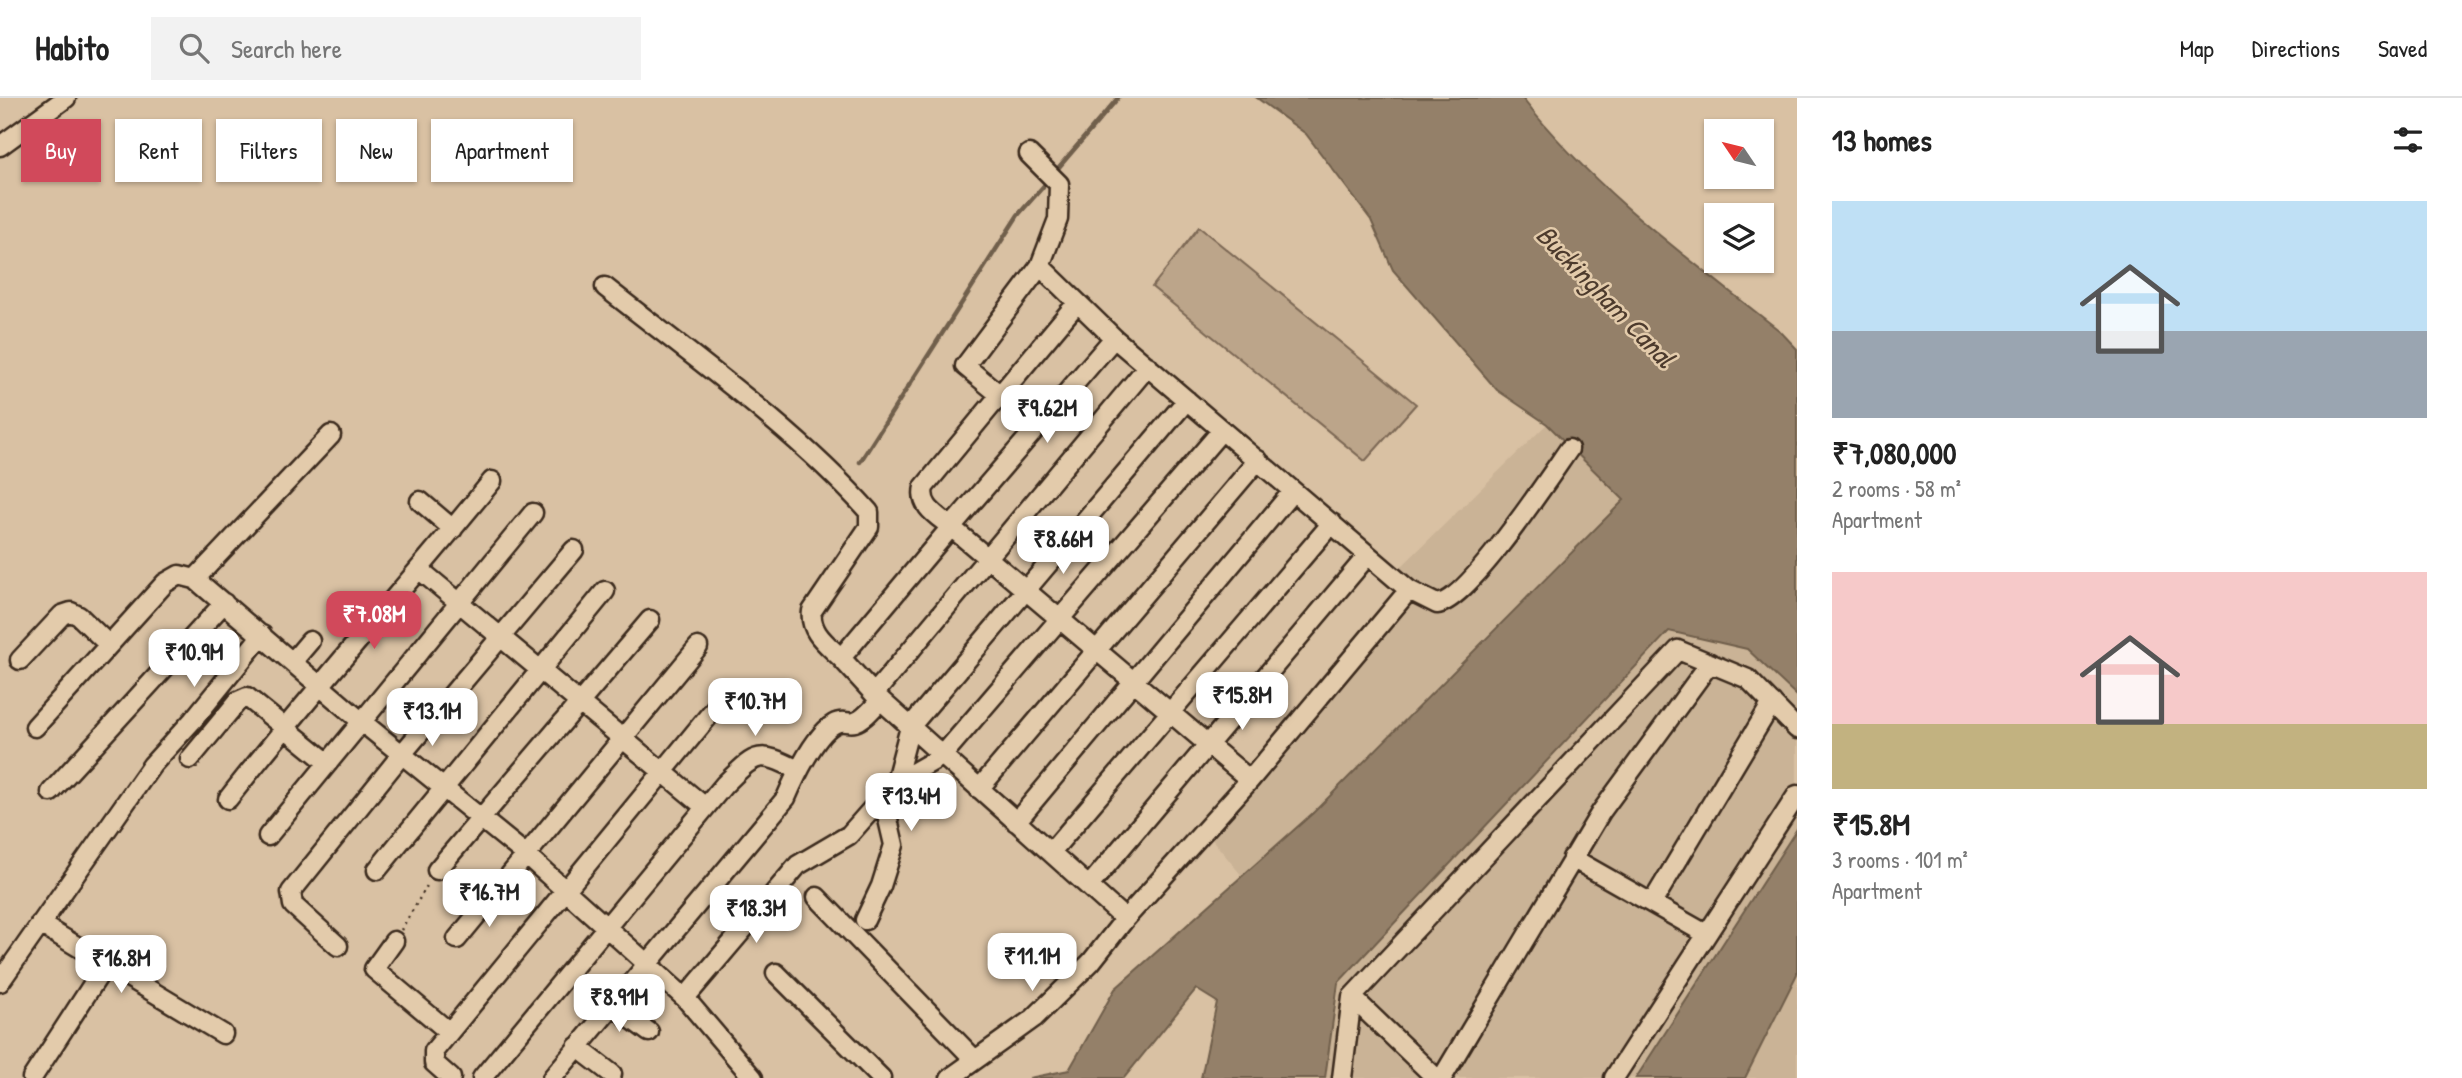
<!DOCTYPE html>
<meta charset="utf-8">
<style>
:root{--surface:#fff;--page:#f2f2f2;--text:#222;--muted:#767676;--line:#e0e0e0;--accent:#d1495b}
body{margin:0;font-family:"Patrick Hand",sans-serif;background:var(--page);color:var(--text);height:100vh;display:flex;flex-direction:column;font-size:26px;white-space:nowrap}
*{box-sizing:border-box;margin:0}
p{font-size:23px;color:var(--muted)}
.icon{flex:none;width:38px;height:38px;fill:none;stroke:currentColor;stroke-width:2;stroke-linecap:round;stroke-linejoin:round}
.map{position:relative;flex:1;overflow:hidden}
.side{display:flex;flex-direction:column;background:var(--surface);width:665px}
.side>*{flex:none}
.top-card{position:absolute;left:21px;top:21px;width:665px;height:63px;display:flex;gap:14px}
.needle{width:46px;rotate:305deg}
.controls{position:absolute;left:1704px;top:21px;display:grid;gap:14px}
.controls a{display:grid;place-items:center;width:70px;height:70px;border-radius:0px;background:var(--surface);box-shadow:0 2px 5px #0004;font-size:35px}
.price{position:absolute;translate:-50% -60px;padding:0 16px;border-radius:14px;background:#fff;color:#222;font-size:23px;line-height:46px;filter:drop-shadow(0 2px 4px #0008)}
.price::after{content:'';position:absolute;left:50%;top:42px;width:21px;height:16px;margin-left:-10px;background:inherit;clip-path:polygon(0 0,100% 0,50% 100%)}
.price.on{background:var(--accent);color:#fff}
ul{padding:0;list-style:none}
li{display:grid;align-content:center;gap:14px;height:371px;padding:0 35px}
li span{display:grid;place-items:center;height:217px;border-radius:0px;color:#555}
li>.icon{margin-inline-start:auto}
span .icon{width:126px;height:126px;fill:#fffc;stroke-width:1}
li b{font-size:30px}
h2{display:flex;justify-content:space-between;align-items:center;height:84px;padding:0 35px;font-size:30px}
.chip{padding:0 24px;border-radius:0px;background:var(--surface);box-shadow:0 2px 5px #0004;font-size:24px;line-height:63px}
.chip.on{background:var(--accent);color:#fff}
header{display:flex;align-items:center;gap:42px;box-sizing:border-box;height:98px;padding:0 35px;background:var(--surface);border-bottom:2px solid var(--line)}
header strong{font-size:33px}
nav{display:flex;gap:38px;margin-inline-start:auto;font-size:24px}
.search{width:490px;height:63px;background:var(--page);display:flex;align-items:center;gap:18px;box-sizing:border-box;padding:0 24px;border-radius:0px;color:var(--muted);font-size:26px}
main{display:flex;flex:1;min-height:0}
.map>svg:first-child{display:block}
.built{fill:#cab396}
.green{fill:#bca58a;stroke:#7c6854;stroke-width:2}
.water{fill:#948069;stroke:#705e4b;stroke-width:2}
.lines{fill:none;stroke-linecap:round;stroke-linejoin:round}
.stream{stroke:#705e4b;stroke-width:4.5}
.minor-casing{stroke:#3b2a1e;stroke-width:23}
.path{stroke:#3b2a1e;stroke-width:2.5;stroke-dasharray:2 5;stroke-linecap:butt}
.minor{stroke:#e3cbab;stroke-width:18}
.labels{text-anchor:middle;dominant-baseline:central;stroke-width:5;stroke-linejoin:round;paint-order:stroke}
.water-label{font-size:28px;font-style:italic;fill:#4d3b2d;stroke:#e3cbab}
</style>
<header>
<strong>Habito</strong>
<div class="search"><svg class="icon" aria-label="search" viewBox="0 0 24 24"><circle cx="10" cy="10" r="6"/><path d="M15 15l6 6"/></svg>Search here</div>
<nav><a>Map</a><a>Directions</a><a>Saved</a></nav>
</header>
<main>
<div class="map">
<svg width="1797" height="980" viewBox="0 0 1797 980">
<rect width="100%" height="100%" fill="#d9c1a3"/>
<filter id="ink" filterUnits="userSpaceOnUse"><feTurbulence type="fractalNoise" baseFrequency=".0143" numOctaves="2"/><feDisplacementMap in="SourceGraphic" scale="14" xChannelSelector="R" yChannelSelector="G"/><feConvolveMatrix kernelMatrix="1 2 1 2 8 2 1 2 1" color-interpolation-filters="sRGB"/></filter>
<g filter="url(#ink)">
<path class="built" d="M1547,326L1624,402L1313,715L1242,778L1210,739L1423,494L1400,470Z
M1669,533L1747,551L1797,598V731L1636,980H1325L1338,885Z
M1797,876V980H1745Z"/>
<path class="green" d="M1199,129L1416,306L1365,363L1152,189Z"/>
<path class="water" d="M1257,0H1522C1594,92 1689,161 1780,233L1797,251V598L1747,551L1669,533L1338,885L1325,980H1201L1217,904L1196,891L1124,980H1029L1069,972L1115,891L1313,715L1624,402L1547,326L1497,292L1393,172L1371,122L1306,36Z
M1797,731V876L1745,980H1636Z"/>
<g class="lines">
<path class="stream" d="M1053,76L1118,0
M860,364L1018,117L1048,83"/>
<defs>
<path id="minor" d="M0,48L66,0
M1029,56L1059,86L1058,121L1040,168
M605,189C692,258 796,332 869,414V429L812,513C809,534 827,546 841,560
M1114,240L951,429L1250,682
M1000,297L1077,205
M420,403L453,431
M420,472L705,709
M195,481L331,337
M1409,492L1437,506C1468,503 1548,381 1569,351
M20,562L62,517L71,514L79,518L109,547
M293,563L310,543
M874,596L1148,268
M35,629L165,485L179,477L195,481L362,624L525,756L685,900L753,980
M190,661L238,603L247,599L328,665
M979,691L1258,362
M51,694L224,505
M228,701C313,592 405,490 492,383
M1016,724L1293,393
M268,738L533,415
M1051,754L1332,425
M1572,760L1706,836
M377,772L605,493
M437,772L650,522
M1089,788L1368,457
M817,799L975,962
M1652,805L1772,605
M865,822L881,788L894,747L887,717L910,629L1187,302
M40,826L223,936
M457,841L698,549
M394,843L374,871L449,934
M338,848L293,807L291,794L402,656L574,452
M776,875L881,980
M0,884L152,667L193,622L262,537
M1352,899L1436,980
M685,900L798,767L849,737L895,685L942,658L1222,332
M612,907L649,934
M577,949L612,976
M32,980L106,866
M451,980L434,965V953L725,598
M482,980L724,687C756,656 757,651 798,672
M552,980L786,700C795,679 815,637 834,626C842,621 848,626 855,624C865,621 873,609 881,602
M950,980L1034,920L1091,864L1125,821L1250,682L1409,492L1114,240L1040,168L965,268L1000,297L924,389C919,409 938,418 951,429L841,560L874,596L1125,821
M1342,980L1352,899L1678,552L1748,581L1797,631
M1442,980L1601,714L1710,565
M1614,980L1797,697"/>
</defs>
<use href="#minor" class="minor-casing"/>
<path class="path" d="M401,832L428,786"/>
<use href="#minor" class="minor"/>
</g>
</g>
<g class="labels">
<g class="water-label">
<text transform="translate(1606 198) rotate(46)">Buckingham Canal</text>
</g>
</g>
</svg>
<div class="controls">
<a><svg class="needle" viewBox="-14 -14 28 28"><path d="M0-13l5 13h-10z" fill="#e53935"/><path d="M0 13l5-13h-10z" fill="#767676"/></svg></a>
<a><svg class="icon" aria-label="layers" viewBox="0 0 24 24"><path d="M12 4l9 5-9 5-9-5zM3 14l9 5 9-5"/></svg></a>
</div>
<b class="price" style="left:1047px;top:347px">₹9.62M</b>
<b class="price" style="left:1063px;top:478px">₹8.66M</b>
<b class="price on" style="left:374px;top:553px">₹7.08M</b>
<b class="price" style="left:194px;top:591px">₹10.9M</b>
<b class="price" style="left:1242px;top:634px">₹15.8M</b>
<b class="price" style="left:755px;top:640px">₹10.7M</b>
<b class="price" style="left:432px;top:650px">₹13.1M</b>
<b class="price" style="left:911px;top:735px">₹13.4M</b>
<b class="price" style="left:489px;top:831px">₹16.7M</b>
<b class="price" style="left:756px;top:847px">₹18.3M</b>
<b class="price" style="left:1032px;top:895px">₹11.1M</b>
<b class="price" style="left:121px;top:897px">₹16.8M</b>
<b class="price" style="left:619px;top:936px">₹8.91M</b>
<div class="top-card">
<a class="chip on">Buy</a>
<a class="chip">Rent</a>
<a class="chip">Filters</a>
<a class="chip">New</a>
<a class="chip">Apartment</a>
</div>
</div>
<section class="side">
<h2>13 homes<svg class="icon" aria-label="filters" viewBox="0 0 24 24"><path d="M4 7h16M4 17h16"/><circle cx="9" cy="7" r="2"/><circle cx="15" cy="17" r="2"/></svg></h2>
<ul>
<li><span style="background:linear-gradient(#bfe0f5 60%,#9aa5b1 0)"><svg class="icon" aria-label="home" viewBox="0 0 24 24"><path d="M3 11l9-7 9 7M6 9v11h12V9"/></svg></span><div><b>₹7,080,000</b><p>2 rooms · 58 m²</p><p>Apartment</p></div></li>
<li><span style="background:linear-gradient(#f6c9c9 70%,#c2b280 0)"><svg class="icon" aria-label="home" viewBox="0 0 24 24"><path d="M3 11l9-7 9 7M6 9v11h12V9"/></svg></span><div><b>₹15.8M</b><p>3 rooms · 101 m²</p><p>Apartment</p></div></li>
</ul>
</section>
</main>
